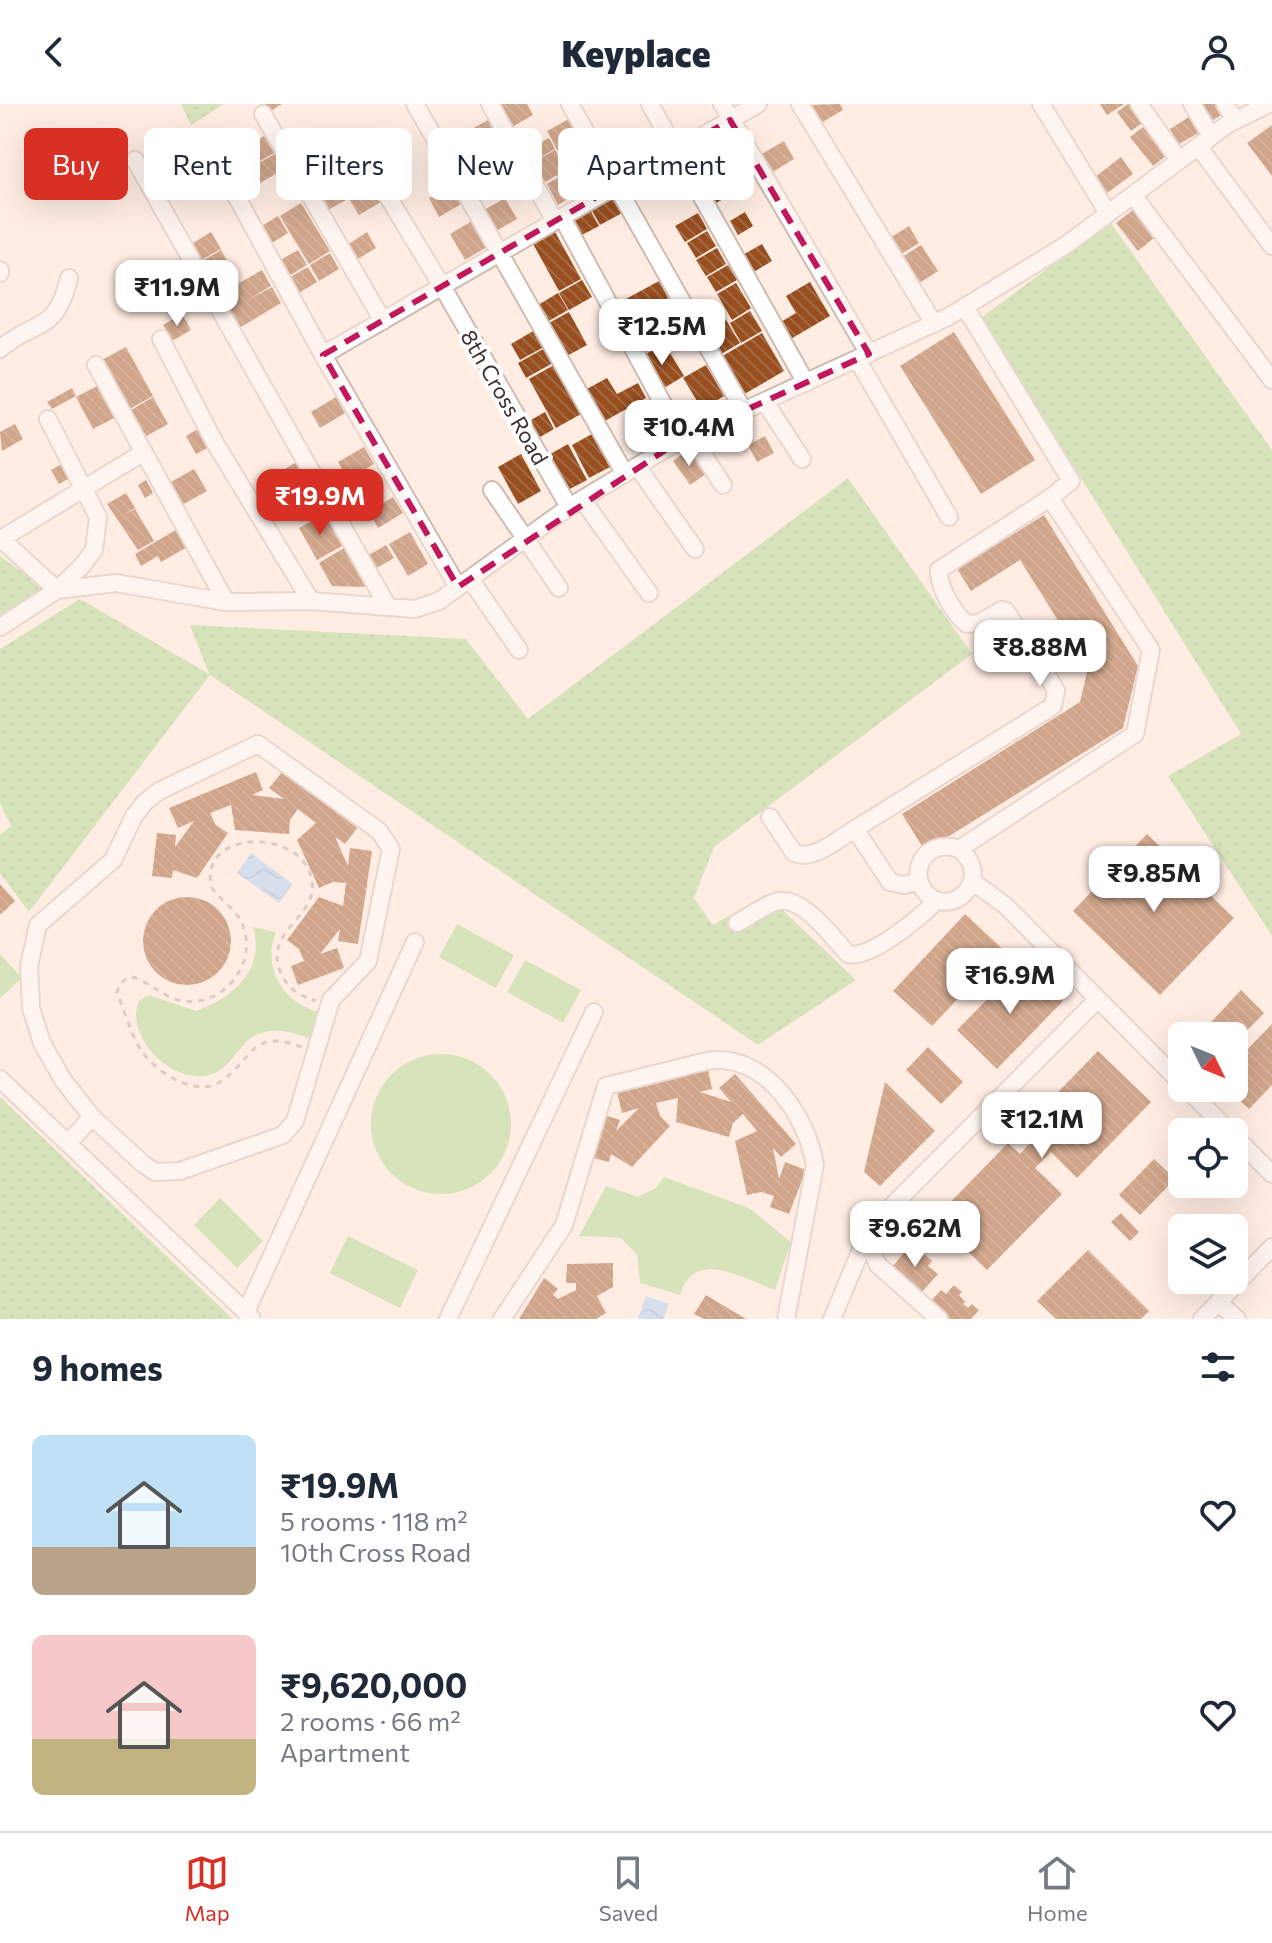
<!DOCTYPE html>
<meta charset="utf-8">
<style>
:root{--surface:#fff;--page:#f6f6f7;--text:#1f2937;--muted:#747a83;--line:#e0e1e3;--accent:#d93025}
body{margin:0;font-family:Commissioner,sans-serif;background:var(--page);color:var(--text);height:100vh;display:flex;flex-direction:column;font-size:30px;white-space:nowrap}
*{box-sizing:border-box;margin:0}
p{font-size:26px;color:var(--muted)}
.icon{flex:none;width:44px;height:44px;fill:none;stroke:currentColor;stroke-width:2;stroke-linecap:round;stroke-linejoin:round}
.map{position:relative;height:1215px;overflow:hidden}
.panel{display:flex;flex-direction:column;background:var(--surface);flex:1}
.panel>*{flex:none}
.top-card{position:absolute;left:24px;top:24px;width:800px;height:72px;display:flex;gap:16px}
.needle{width:52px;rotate:133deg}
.fabs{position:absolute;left:1168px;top:918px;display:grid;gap:16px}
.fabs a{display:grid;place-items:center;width:80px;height:80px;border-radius:12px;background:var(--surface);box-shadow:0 8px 32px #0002;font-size:40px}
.price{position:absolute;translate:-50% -68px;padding:0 18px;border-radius:16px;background:#fff;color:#222;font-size:26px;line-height:52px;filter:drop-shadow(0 2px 4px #0008)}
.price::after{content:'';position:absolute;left:50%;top:48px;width:24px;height:18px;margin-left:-12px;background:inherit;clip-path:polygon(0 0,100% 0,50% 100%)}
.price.active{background:var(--accent);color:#fff}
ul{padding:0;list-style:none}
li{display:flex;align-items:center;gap:24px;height:200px;padding:0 32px}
li span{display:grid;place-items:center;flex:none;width:224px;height:160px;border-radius:12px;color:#555}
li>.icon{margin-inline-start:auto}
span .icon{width:96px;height:96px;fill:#fffc;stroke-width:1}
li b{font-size:34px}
h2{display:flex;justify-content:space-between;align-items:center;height:96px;padding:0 32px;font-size:34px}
.pill{padding:0 28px;border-radius:12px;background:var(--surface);box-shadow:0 8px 32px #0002;font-size:28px;line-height:72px}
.pill.active{background:var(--accent);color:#fff}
header{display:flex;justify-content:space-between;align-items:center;height:104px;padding:0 32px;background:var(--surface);font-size:36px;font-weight:800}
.dock{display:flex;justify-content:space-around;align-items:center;height:112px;border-top:2px solid var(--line);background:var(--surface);font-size:22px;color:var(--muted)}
.dock a{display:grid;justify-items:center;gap:4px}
.dock .active{color:var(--accent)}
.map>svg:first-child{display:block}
.grass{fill:url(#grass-dots)}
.park{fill:#a6d78b}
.water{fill:url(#water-waves)}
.building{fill:url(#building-back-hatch)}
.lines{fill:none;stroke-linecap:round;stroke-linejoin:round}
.minor-casing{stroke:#cebcb3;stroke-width:20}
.path{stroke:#b3a59e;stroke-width:3;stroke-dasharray:6 6;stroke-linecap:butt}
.minor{stroke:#fff;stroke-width:16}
.marked{fill:none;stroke:#c2185b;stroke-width:6;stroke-dasharray:16 10;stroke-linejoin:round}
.labels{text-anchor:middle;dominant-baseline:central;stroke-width:8;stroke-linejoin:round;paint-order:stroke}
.street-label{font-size:22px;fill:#37302c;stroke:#fff}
</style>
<header><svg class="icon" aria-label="back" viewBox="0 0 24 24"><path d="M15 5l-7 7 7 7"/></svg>Keyplace<svg class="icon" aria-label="person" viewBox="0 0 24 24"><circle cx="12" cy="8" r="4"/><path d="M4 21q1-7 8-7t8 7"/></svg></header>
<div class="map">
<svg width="1272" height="1215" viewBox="0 0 1272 1215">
<defs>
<pattern id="grass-dots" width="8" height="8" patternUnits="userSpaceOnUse" patternTransform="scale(2)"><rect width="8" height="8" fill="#a6d78b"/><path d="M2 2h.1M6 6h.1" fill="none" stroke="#90b978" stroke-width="1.8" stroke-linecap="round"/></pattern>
<pattern id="water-waves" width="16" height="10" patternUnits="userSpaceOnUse" patternTransform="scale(2)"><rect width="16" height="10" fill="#a9cff7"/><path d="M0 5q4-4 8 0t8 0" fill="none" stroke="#92b2d4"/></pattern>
<pattern id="building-back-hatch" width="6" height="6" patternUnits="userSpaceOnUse" patternTransform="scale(2)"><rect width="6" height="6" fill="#984e1e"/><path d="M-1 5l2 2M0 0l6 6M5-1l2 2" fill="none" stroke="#a36b46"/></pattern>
</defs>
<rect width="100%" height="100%" fill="#ffede3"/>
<path class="grass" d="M181,0H224L191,21Z
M1110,118L1272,346V832L1168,672L1241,630L981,214Z
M848,374L972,550L714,743L694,794L713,821L766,790L856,876L758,941L210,571L29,808L0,769V731L11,722L0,699V545L80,495L209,570L190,521L466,535L528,615Z
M0,452L44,484L0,511Z
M0,993L233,1215H0Z"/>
<path class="park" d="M457,820L514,851L496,884L439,853Z
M253,823L276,828C261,863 284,901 320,908L312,936C293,926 265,921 247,937C237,947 230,961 217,968C190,983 151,957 141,931C136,920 133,907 140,896L149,891L196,907C233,894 266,865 253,823Z
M0,850L22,874L0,894Z
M525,856L581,886L563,919L507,888Z
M371 1020a70 70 0 1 1 140 0a70 70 0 1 1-140 0Z
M664,1073L749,1104L791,1138L775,1186C744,1175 694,1143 680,1191L640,1179L637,1151L621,1134L579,1132L606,1082L638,1093L656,1084Z
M220,1094L263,1137L237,1164L194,1121Z
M348,1132L418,1166L400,1204L330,1169Z"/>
<path class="water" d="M251,749L293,780L279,799L237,769Z
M646,1192L669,1200L663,1215H638Z"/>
<path class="building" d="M262,0H282L267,9Z
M495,0H527L533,11L510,24Z
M840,0L843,6L821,19L810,1Z
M1100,0H1124L1107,11Z
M1128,0H1132L1145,17L1131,27L1117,8Z
M1201,0H1221L1226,8L1210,18Z
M1192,11L1202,27L1179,40L1170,25Z
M490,15L499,31L479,43L472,34L487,60L465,72L446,39Z
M569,15L602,76L580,88L547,27Z
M1272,21V72L1247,39Z
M1143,23L1166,52L1153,62L1130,33Z
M392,26L401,42L375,58L366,41Z
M231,28L241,44L219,57L209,41Z
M264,32L274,49L251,62L241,45Z
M549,34L555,45L534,57L528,45Z
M784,37L794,55L771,69L760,51Z
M320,45L329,61L308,73L299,57Z
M555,46L566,66L545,78L534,58Z
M351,49L361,66L340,79L330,61Z
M275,50L284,65L260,79L251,63Z
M1121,53L1133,70L1107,89L1095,73Z
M244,55L249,63L229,75L224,66Z
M568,68L579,89L558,101L547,80Z
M726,72L735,88L713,101L704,85Z
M338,78L348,95L326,107L317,91Z
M452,81L463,99L439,113L429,94Z
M371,82L381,98L359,111L349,95Z
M613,93L622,109L600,121L591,105Z
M505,94L517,115L496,127L484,106Z
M301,99L330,147L309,160L280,112Z
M590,106L599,122L578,133L569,117Z
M1133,106L1155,133L1138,147L1116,119Z
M745,108L753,122L738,131L730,117Z
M698,109L707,125L685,138L675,122Z
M278,112L288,129L267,142L257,125Z
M472,117L487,143L465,156L450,130Z
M909,122L919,139L895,154L885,137Z
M554,126L581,175L559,187L532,138Z
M707,127L716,142L696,154L687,139Z
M211,128L221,145L197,158L188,142Z
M367,128L376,144L356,156L347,141Z
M762,140L772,157L749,171L739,153Z
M921,141L938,167L918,180L902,153Z
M717,144L726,160L706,172L696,156Z
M221,146L239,177L217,190L199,159Z
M298,146L307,161L284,175L275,159Z
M330,149L339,165L319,177L310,161Z
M728,161L737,176L716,188L707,173Z
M308,163L317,178L294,192L285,176Z
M262,166L271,182L248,196L272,183L281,199L236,226L218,191Z
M582,176L592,193L569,206L559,189Z
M659,177L668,194L645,207L639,198L644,207L622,219L613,202Z
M810,178L830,212L789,236L779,219L796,209L786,192Z
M736,179L751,204L732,216L717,190Z
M558,189L568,206L547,218L538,201Z
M750,207L762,227L741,239L730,219Z
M569,208L587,241L565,253L547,220Z
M182,210L191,226L172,237L163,221Z
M726,216L740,239L718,252L704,229Z
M535,226L544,243L520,256L511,240Z
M954,228L1035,356L981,390L900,262Z
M762,229L784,267L741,292L719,254Z
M664,239L684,272L659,287L640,254Z
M126,243L153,292L126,307L96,259Z
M545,244L553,259L526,274L518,259Z
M554,261L581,310L556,324L529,275Z
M706,261L724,292L702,305L683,274Z
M607,274L617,290L638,279L646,294L603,318L585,286Z
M99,281L116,313L93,325L76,293Z
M72,284L76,292L52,305L47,298Z
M153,293L168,320L141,335L126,309Z
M336,293L345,309L320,324L311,308Z
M545,308L554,325L533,337L524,320Z
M15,320L23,335L2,347L0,328Z
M201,323L211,342L196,350L186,332Z
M592,330L610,363L589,374L572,341Z
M765,332L774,349L757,358L748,341Z
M568,340L587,376L564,388L545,353Z
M364,343L374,360L348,375L338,358Z
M688,346L706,370L690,381L673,357Z
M521,350L541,387L518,400L498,363Z
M297,358L316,392L290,407L271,373Z
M64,359L72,373L59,380L51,366Z
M194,365L207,387L182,401L169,379Z
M146,376L153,389L145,394L138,381Z
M126,389L135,404L123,411L135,405L154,437L138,446L107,400Z
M393,393L403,409L378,424L369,408Z
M324,410L342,442L317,456L299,424Z
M1044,411L1138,562L1123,624L925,747L902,710L1080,598L1088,564L1020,456L971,487L957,465Z
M179,424L189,442L161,458L158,452L141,462L135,450Z
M410,428L428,460L408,472L389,440Z
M386,441L394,454L375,465L367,452Z
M344,444L367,483L332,482L319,459Z
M283,667L357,724L345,740L335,733L348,762L350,744L372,747L358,840L338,837L340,825L320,850L337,844L344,864L298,881L291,862L304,857L299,845L287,836L319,793L343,802L346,779L333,778L319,784L297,736L316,719L298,705L290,716L289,730L235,726L231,701L210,709L216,721L228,729L197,774L173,766L172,774L152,772L157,729L176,731L175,743L194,717L178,724L169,704L256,668L263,686L252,691L284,695L269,684Z
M1147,730L1234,814L1160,891L1073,807Z
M0,780L15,797L1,810L0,809Z
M143 837a44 44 0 1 1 88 0a44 44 0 1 1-88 0Z
M965,810L1004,846L932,922L893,887Z
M1023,859L1063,897L997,965L957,926Z
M1241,886L1264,909L1234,940V932H1198Z
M1272,920V981L1249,1005L1227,984H1234V948L1240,953Z
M928,943L963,978L941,1000L906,966Z
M1098,947L1151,998L1077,1074L1051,1048L1035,1064L1062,1090L987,1166L934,1115L1008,1039L1020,1050L1034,1035L1023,1024Z
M708,966L712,985L700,988L731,998L719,984L735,970L796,1040L781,1053L773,1044L779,1075L785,1058L806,1066L789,1110L770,1103L774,1092L761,1088L747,1091L735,1037L757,1027L743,1010L733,1019L729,1033L676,1018L678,994L656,999L660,1012L670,1022L632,1063L611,1050L609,1058L589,1053L601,1010L620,1016L616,1027L639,1004L622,1009L617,988Z
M885,978L935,1027L880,1082L864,1068Z
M1154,1055L1175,1075L1140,1111L1119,1091Z
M1121,1109L1139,1128L1130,1137L1111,1118Z
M912,1140L932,1157L928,1162L938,1170L920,1190L891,1164Z
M1088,1146L1149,1207L1141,1215H1056L1037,1197Z
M613,1159V1183L597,1192L606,1209L596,1215H519L544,1174L558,1185L553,1191L558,1195L576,1186V1179H566L567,1160Z
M954,1181L962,1188L959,1191L965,1198L963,1200L968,1204L972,1200L979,1206L971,1215H950L931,1197L941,1186L946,1190Z
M706,1191L746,1215H704L694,1210Z"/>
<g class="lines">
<defs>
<path id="minor" d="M415,0L625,370
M490,0L555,117
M570,0L744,307
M650,0L806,279
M722,0L869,250
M800,0L934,220
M1041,0L1108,109
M1139,0L1179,56
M1192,0L1211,32
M1225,0L1235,16
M263,10L383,217
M1198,42L1272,142
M362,50L442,182L569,403
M135,56L388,503
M229,79L323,251L458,483
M1133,91L1272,276
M562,113L682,335
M0,166V169
M161,235L215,339L311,497
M0,245C35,214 55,232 69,174
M323,251L758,0
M857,255L949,413
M96,261L226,498
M765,298L802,355
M691,332L723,381
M637,362L695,445
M492,386L559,484
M582,395L649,489
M0,434L57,486L81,463L94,446L98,413L48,315
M1,435L144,348
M470,475L519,546
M0,523L57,486L116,479L226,498L311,497L415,505L439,497L569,403L682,335L948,213L1066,141L1228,20L1269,0
M258,640L379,727L391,745L368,857L331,896L295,1017L283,1031L180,1067L155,1068L142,1059L92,1013L63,976L42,939L31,904L29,862L38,821L113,756L134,712L145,698L159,687Z
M770,713L794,749C814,757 838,735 855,725
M959,745C996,775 950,817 925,788C920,781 917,772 919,764C924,744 943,739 959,745L1135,630L1151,546L1050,394L1071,377L965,203
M919,777L904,781L890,778L855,725L1053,602L1056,586L1006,507L1002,506L979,519L967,520C954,510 938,483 939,466L1050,394
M972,777L1006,802L1182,980
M737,819C749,813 762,803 775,798C801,789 832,833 848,850C870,856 922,812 937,796
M0,975L251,1213
M1186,984L1230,1028
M1234,1032L1272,1070
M69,1038L92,1013
M1218,1198L1237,1215
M246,1208L415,838
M448,1215L594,908
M502,1215L564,1121L606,982C630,976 654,970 679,964C690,961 703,957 715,956C769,954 807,1014 815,1061L786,1215
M832,1215L866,1134
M939,1215L878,1161L866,1134L875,1119L1098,895
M1202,1215L1272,1143"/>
</defs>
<use href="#minor" class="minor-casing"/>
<path class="path" d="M302,943C250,924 255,954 220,978C196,994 154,967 141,946C130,929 125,907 117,889C119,880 123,875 132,873C151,878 163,894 183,897C226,903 260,856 241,817C234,804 220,796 212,784C197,731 284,723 307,763C332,810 262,822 280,867C287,885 299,891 316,897"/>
<use href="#minor" class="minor"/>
</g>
<path d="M0 0H1272V1215H0ZM730,16L869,250L682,335L458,483L323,251Z" fill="#ffede3" fill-opacity=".55" fill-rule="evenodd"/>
<path class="marked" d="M730,16L869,250L682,335L458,483L323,251Z"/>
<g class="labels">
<g class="street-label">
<text transform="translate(505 293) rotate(60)">8th Cross Road</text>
</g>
</g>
</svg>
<div class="fabs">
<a><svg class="needle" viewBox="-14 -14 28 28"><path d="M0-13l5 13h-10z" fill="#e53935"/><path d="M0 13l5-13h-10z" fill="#747a83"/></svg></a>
<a><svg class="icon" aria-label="locate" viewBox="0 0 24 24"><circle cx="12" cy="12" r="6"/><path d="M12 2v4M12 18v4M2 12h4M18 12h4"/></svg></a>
<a><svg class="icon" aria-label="layers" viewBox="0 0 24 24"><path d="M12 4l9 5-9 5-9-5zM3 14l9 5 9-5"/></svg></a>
</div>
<b class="price" style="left:177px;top:224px">₹11.9M</b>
<b class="price" style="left:662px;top:263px">₹12.5M</b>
<b class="price" style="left:689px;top:364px">₹10.4M</b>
<b class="price active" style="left:320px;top:433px">₹19.9M</b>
<b class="price" style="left:1040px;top:584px">₹8.88M</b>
<b class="price" style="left:1154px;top:810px">₹9.85M</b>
<b class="price" style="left:1010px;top:912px">₹16.9M</b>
<b class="price" style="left:1042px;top:1056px">₹12.1M</b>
<b class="price" style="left:915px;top:1165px">₹9.62M</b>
<div class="top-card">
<a class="pill active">Buy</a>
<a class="pill">Rent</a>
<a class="pill">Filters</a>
<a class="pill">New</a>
<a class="pill">Apartment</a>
</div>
</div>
<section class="panel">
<h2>9 homes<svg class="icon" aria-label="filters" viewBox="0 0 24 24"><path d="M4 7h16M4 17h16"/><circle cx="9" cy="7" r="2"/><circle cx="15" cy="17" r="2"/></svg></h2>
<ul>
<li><span style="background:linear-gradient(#bfe0f5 70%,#b9a48a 0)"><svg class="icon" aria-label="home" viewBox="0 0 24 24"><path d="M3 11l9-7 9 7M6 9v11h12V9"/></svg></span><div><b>₹19.9M</b><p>5 rooms · 118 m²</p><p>10th Cross Road</p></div><svg class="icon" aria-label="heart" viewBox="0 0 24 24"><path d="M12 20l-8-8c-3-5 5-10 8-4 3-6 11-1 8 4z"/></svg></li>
<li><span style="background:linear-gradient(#f6c9c9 65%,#c2b280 0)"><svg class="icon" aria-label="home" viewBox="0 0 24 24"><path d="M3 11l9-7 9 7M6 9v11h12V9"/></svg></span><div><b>₹9,620,000</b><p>2 rooms · 66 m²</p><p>Apartment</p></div><svg class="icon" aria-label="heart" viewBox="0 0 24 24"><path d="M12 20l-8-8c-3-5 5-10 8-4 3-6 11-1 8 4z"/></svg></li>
</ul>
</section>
<nav class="dock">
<a class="active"><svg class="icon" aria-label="map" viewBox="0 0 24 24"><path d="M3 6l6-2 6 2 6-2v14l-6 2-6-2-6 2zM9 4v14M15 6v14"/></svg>Map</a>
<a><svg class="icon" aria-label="saved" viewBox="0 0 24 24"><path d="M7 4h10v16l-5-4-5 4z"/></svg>Saved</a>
<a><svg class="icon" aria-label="home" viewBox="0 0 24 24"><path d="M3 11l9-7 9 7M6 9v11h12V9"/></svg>Home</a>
</nav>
